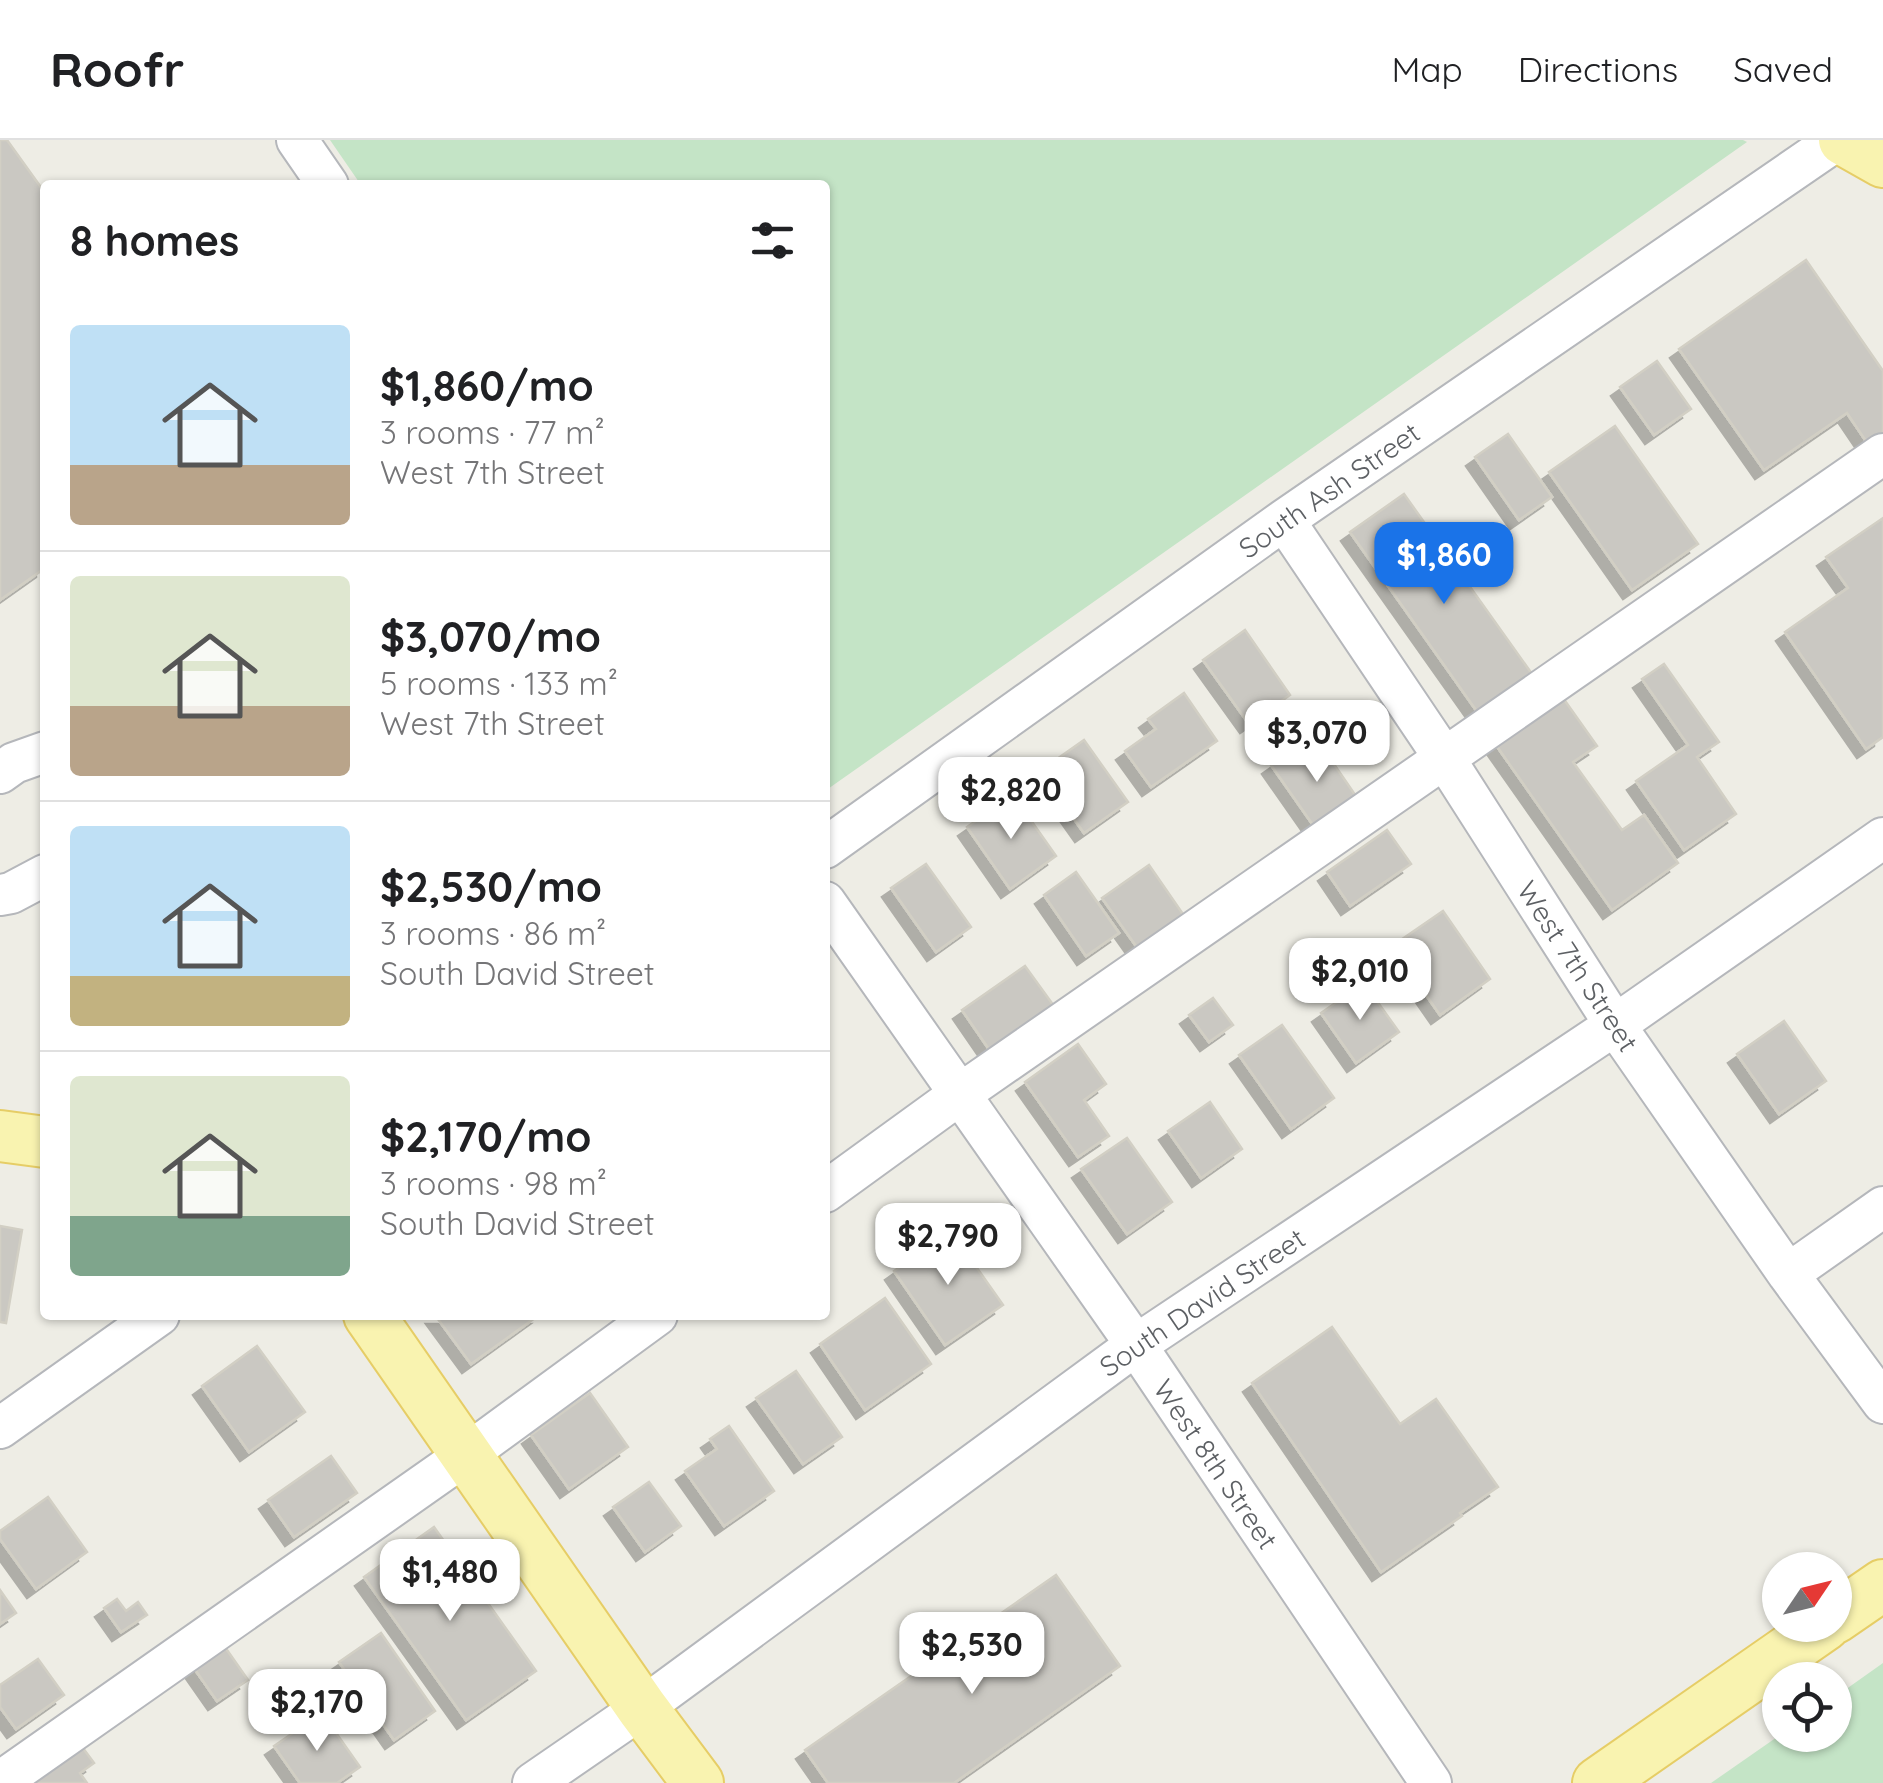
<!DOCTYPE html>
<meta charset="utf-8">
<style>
:root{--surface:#fff;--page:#f6f6f6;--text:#202124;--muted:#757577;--line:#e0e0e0;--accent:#1a73e8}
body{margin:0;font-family:Quicksand,sans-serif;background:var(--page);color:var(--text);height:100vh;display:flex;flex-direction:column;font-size:38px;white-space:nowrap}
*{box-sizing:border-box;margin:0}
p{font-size:32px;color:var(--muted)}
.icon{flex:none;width:55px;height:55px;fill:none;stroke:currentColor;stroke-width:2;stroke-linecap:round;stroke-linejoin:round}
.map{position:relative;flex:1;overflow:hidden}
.sheet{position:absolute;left:40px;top:40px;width:790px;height:1140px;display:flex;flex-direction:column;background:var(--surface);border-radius:10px;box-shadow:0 2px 8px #0004}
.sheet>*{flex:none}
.needle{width:65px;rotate:55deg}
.buttons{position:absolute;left:1762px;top:1412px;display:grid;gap:20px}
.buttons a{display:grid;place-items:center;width:90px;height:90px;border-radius:50%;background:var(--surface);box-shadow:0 2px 8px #0004;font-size:50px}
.price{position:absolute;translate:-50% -85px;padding:0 22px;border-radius:20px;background:#fff;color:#222;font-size:32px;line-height:65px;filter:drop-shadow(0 2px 5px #0008)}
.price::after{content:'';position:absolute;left:50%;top:60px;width:30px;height:22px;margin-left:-15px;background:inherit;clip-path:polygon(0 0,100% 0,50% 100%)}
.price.on{background:var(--accent);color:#fff}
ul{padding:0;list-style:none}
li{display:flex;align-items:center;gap:30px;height:250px;padding:0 30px}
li+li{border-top:2px solid var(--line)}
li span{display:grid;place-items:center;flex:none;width:280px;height:200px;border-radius:10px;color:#555}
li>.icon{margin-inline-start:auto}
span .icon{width:120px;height:120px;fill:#fffc;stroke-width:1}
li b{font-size:42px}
h2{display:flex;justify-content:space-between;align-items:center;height:120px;padding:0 30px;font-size:42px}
header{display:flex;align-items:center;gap:60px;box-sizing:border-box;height:140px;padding:0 50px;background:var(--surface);border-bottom:2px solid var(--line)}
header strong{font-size:48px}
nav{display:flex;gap:55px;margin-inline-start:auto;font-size:35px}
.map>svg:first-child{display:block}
.green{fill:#c4e4c6}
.building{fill:#cac8c2;stroke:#d2cfc4;stroke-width:2.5;filter:url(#shadow)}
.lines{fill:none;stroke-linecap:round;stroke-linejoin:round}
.minor-casing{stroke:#b5b7bb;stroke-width:44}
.major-casing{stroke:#e6cd66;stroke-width:54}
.minor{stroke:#fff;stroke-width:40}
.major{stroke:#f9f3b0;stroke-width:50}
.labels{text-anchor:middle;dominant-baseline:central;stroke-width:9;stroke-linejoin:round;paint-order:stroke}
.street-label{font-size:28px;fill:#5d6064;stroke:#fff}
</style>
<header>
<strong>Roofr</strong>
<nav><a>Map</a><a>Directions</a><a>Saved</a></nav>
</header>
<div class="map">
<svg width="1883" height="1643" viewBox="0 0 1883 1643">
<defs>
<filter id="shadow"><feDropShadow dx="-9" dy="9" stdDeviation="0" flood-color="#0004"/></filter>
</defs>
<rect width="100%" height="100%" fill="#eeede5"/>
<path class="green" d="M330,0H1743L1747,2L825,651V45H361Z
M1883,1523V1643H1711L1780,1595H1835V1557Z"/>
<path class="building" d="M0,0H7L45,53V428L0,460Z
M1806,120L1883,231V299L1870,307L1847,273L1764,330L1679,209Z
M1657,221L1691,269L1654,295L1620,247Z
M1615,286L1698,404L1632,450L1549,332Z
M1508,294L1552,357L1519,380L1475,317Z
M1404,354L1537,541L1483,580L1350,392Z
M1883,378V597L1866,609L1785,492L1848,448L1826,417Z
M1245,490L1290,555L1249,584L1203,520Z
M1664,524L1719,602L1697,617L1736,674L1684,710L1636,641L1688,605L1642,539Z
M1184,553L1217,601L1151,647L1125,611L1156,589L1148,579Z
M1563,558L1597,606L1573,622L1622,690L1644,675L1678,723L1612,770L1496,605Z
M1314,595L1362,665L1320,695L1271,625Z
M1084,600L1128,662L1084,693L1040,631Z
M1013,655L1056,716L1010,749L967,687Z
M1387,690L1411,724L1350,766L1327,732Z
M926,724L971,787L936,812L891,748Z
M1149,725L1187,780L1141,813L1102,758Z
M1076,732L1119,793L1086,816L1044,755Z
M1443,771L1490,839L1440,875L1392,806Z
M1025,826L1059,873L995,918L962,870Z
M1364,843L1399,892L1356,923L1321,873Z
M1213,858L1233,885L1209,902L1189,875Z
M1784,881L1826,941L1779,974L1737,914Z
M1282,885L1334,958L1291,989L1239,915Z
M1078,904L1106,944L1084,960L1109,996L1078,1017L1025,942Z
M1210,962L1242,1009L1201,1038L1168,991Z
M1127,998L1172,1062L1127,1094L1081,1029Z
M0,1086L22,1090L6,1183L0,1182Z
M951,1091L1003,1165L945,1205L894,1131Z
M885,1158L931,1224L865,1270L820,1204Z
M435,1175H539L471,1224Z
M1332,1187L1400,1284L1436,1259L1498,1347L1460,1373L1462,1376L1381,1432L1252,1243Z
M257,1206L305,1272L249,1312L202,1246Z
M796,1231L842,1297L803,1324L756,1258Z
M590,1253L628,1307L569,1349L531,1295Z
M729,1286L774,1351L724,1386L685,1331L717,1309L710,1299Z
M331,1316L357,1353L294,1397L268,1360Z
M649,1342L681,1386L645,1412L613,1367Z
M48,1357L87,1412L36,1449L0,1399V1391Z
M434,1387L536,1531L466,1580L364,1437Z
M1056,1435L1120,1526L954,1643H828L805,1610Z
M0,1450L16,1473L0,1484Z
M117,1459L126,1471L138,1462L147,1475L121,1492L104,1468Z
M381,1493L435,1571L394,1600L339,1522Z
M220,1500L248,1540L217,1561L189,1521Z
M38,1519L64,1555L16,1589L0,1567V1545Z
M322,1573L360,1627L337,1643H300L274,1606Z
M77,1600L94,1623L80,1633L87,1643H38L30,1633Z"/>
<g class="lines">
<defs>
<path id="minor" d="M297,0L328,45
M1284,380L1445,619L1615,885L1788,1134L1883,1263
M0,633L14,623L45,612
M825,708L1284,380L1837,0
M0,755L11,753L45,735
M825,762L1136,1205L1431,1643
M825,1052L960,954L1883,314
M1788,1134L1883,1067
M0,1288L159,1175
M0,1642L467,1314L657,1175
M533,1643L642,1568L1136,1205L1615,885L1883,698"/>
<path id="major" d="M1844,0L1883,22
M0,996L45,1002
M369,1175L642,1568L698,1643
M1835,1478L1883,1445
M1598,1643L1825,1485"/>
</defs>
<use href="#minor" class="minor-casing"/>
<use href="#major" class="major-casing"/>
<use href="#minor" class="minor"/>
<use href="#major" class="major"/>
</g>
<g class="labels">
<g class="street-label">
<text transform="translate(1329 350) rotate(-35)">South Ash Street</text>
<text transform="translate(1578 826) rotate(57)">West 7th Street</text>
<text transform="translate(1202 1162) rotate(-34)">South David Street</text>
<text transform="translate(1216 1324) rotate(56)">West 8th Street</text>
</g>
</g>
</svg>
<div class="buttons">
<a><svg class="needle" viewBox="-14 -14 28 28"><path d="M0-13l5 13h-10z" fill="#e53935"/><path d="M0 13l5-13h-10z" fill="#757577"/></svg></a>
<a><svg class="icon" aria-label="locate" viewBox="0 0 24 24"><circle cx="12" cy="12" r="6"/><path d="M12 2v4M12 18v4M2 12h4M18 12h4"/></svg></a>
</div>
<b class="price on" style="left:1444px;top:467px">$1,860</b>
<b class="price" style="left:1317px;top:645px">$3,070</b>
<b class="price" style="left:1011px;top:702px">$2,820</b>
<b class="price" style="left:1360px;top:883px">$2,010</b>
<b class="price" style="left:948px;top:1148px">$2,790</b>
<b class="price" style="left:450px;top:1484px">$1,480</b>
<b class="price" style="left:972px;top:1557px">$2,530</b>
<b class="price" style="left:317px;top:1614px">$2,170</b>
<section class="sheet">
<h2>8 homes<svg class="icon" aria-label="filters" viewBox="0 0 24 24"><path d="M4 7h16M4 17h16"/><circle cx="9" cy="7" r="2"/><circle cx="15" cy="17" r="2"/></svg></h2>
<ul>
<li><span style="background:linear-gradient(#bfe0f5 70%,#b9a48a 0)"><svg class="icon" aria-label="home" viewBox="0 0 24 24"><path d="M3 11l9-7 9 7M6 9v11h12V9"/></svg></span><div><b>$1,860/mo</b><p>3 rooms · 77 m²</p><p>West 7th Street</p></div></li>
<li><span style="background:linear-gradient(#dfe7d0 65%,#b9a48a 0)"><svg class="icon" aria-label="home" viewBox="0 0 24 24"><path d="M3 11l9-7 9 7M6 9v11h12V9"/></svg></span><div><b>$3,070/mo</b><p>5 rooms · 133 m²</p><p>West 7th Street</p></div></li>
<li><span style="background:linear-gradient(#bfe0f5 75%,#c2b280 0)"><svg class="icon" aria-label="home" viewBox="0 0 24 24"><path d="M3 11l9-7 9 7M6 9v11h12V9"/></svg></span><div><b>$2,530/mo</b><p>3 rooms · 86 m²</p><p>South David Street</p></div></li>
<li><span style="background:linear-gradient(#dfe7d0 70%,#7fa58c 0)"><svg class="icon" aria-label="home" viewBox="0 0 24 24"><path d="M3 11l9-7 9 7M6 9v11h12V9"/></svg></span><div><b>$2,170/mo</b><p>3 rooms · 98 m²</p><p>South David Street</p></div></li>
</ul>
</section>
</div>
